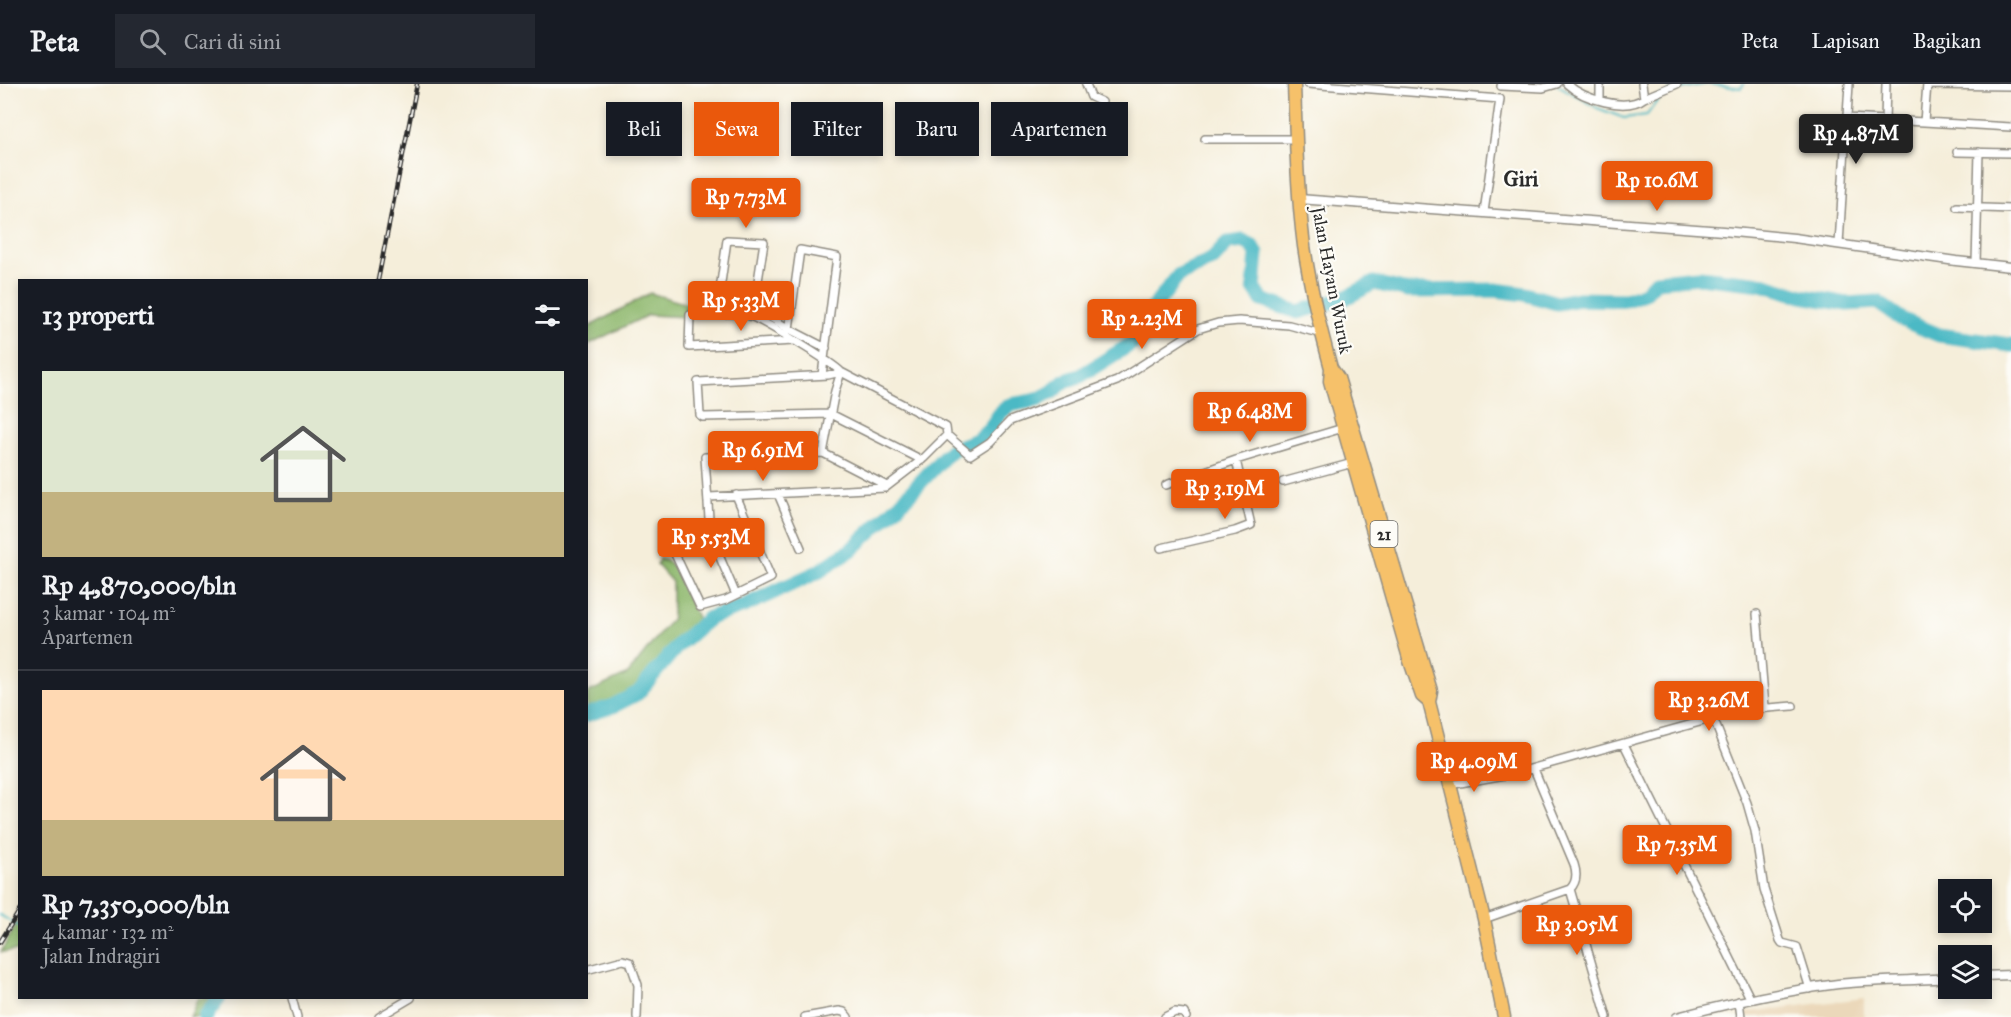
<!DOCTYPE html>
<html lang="id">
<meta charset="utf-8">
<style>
:root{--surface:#171b24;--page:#242831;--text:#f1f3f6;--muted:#9ea1a6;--line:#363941;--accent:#ea580c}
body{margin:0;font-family:"IM FELL Great Primer",serif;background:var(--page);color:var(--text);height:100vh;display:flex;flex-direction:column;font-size:22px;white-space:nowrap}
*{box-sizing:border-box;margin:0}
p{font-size:20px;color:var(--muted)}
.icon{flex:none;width:33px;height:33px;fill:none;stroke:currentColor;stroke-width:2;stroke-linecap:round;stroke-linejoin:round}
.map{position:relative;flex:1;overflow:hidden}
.panel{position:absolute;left:18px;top:195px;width:570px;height:720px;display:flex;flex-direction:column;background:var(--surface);border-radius:0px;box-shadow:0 3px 9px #0003}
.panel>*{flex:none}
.top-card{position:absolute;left:606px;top:18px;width:570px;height:54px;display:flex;gap:12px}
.controls{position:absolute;left:1938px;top:795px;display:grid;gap:12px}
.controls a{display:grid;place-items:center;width:54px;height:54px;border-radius:0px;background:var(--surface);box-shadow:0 3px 9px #0003;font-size:30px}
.price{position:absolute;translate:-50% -51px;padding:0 14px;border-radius:6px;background:var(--accent);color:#fff;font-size:20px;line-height:39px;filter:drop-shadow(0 2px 3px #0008)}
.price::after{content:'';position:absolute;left:50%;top:36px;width:18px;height:14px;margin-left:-9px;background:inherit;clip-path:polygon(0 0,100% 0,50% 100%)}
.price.selected{background:#222;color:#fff}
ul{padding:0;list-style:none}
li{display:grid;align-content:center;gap:12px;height:318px;padding:0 24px}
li+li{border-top:2px solid var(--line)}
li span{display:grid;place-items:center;height:186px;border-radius:0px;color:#555}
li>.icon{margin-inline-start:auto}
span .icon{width:108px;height:108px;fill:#fffc;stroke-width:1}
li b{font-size:26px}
h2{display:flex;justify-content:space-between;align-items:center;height:72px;padding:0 24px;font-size:26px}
.tag{padding:0 21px;border-radius:0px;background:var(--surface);box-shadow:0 3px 9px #0003;font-size:21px;line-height:54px}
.tag.selected{background:var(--accent);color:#fff}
header{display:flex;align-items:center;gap:36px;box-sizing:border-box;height:84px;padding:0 30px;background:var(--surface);border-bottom:2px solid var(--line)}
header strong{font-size:28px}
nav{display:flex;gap:33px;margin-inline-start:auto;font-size:21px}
.search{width:420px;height:54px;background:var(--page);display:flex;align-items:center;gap:15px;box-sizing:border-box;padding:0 21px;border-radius:0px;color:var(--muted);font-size:22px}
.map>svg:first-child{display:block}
.built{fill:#ebd8ba}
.forest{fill:#90b96f;stroke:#5e724d;stroke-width:1.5}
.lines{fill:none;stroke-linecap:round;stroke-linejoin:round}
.stream{stroke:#4bb9c5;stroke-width:2}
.river{stroke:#4bb9c5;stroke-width:15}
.minor-casing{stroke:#908c82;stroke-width:10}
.tertiary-casing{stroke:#908c82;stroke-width:11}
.trunk-casing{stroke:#908c82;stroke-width:15}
.minor{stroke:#fff;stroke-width:7}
.tertiary{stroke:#fff;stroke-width:8}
.trunk{stroke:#f6c16b;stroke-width:12}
.rail-casing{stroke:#2b2b2b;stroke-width:4.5}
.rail{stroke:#fdfcf7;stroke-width:2;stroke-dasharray:7;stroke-linecap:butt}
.labels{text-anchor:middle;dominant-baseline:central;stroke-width:4.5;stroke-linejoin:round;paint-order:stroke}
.shield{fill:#fdfcf7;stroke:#6a6a68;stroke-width:1.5}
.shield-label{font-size:16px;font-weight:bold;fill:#2b2b2b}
.street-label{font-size:18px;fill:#2b2b2b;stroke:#fdfcf7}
.quarter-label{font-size:21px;font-weight:bold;fill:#2b2b2b;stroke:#fdfcf7}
</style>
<header>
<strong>Peta</strong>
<div class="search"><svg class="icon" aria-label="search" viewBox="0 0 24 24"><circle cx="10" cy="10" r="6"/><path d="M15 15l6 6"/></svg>Cari di sini</div>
<nav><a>Peta</a><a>Lapisan</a><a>Bagikan</a></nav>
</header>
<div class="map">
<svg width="2011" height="933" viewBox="0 0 2011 933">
<rect width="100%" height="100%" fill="#fdfcf7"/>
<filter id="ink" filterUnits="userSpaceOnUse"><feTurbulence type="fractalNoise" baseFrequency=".0167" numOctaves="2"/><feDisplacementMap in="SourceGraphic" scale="12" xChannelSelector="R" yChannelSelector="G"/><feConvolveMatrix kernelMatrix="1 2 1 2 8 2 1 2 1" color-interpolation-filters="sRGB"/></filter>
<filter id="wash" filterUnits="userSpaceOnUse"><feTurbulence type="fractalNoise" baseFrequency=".008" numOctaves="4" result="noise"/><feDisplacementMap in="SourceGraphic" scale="24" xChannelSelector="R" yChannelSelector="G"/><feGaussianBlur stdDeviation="1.35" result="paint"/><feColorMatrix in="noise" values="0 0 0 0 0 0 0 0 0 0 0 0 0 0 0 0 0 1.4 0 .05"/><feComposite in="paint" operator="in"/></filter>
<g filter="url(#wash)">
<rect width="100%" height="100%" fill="#f5eeda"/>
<path class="built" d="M1864,914V933H1741V929Z"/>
<path class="forest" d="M650,209L687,220L686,233L648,231L587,261V244Z
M659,475L667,477L674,483L700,540L679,560L638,609L613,622L587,631V609L628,590L672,534V498L657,481Z
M19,836V867L1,868Z
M198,914H219L205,933H190Z"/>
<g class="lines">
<path class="stream" d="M1708,0L1741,4L1744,0
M1558,1L1597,24L1624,34L1647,31L1662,10
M1669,7L1706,0
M0,831L20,843"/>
<path class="river" d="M586,631L613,622L638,609L679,560L709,534L744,522L818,488L851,466L900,420L945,372L953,365L977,356L991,343L1001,328L1010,321L1037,316L1052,308L1065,297L1080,292L1139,255L1149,243L1153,224L1179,191L1213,175L1228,159L1243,157L1251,161L1257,170L1254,204L1262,216L1298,228L1343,215L1374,199L1408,207L1495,206L1525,210L1557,219L1579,215L1626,216L1645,209L1656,197L1699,193L1762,200L1802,212L1847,220L1877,218L1903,236L1939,251L2011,261
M205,933L219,914"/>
</g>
</g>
<g filter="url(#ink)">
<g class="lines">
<defs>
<path id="minor" d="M1086,0L1091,13L1102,18
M1308,0L1500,15L1484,128
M1567,0C1583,15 1626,28 1644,14L1642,0
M1927,1L2011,2
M1501,2L1543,4L1557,0
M1644,14L1677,0
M1600,15V0
M1847,34L1924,38L1927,0
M1885,37L1886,0
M1924,38L2011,43
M1205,55H1296
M1957,68L2011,69
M1957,123L2011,125
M727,156L764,158L754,223L718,220Z
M1839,160L1849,0
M1976,179L1979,68
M753,233L754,223L789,245L800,166L837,173L822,291
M789,245L826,264
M794,257L689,263L690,231C704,231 739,227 750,232C764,237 833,279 841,288
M841,288L828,291L698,298L700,331L703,333L831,330L922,376
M823,369L887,402
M1283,398L1353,379
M1166,401L1236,376L1343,344
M778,410L801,464
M736,411L771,494L726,516L700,523L674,468L676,466L704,454L710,450L705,373L823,369L835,307L841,288L946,343L947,351
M709,413L885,404L924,374L947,351L970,371L990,358L1010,337L1117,297L1198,245L1218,239L1239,237L1289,241L1322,250
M710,450L736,511
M1161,464L1235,447L1251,441L1236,376
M1757,530L1765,623
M1713,634L1747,719L1755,747L1764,805L1780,856L1782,859L1797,863L1810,905
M1624,660L1750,914
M1449,701L1516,689L1743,626L1793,622
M1570,805L1607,933
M1484,835L1570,805C1577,798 1577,789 1574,780L1534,685
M586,886L623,876L630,878L638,901L637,933
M292,914L297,933
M1739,917L1741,933
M379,933L411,914
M805,933L839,927L844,928L848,933
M1165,933L1175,928L1184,929L1186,933"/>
<path id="tertiary" d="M1299,115L1723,147L1794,154L1956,177L2011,183
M1982,892L2011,891
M1677,933C1730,919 1783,907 1838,900C1875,896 1912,897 1948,894"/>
<path id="trunk" d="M1294,0C1296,54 1297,108 1304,162C1310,203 1320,244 1331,284L1330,297L1409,574L1422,612L1429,618
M1331,284L1338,294L1431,607L1429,618L1484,835L1504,933"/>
</defs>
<use href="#minor" class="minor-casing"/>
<use href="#tertiary" class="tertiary-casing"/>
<use href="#trunk" class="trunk-casing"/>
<use href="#minor" class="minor"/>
<use href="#tertiary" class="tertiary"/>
<use href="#trunk" class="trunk"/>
<defs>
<path id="rail" d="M378,196L417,0
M0,858L20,826"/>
</defs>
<use href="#rail" class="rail-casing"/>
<use href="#rail" class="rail"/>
</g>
</g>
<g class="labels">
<rect class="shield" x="1370.5" y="437" width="27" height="26" rx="4.5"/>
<g class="shield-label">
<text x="1384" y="450">21</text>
</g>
<g class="street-label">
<text transform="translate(1332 196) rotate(79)">Jalan Hayam Wuruk</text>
</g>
<g class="quarter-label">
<text x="1521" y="95">Giri</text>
</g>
</g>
</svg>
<div class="controls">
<a><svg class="icon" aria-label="locate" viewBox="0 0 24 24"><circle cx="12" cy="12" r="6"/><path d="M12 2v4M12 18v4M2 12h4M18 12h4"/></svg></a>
<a><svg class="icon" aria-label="layers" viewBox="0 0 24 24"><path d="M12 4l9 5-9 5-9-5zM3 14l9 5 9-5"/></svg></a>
</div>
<b class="price selected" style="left:1856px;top:81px">Rp 4.87M</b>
<b class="price" style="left:1657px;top:128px">Rp 10.6M</b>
<b class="price" style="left:746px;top:145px">Rp 7.73M</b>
<b class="price" style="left:741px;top:248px">Rp 5.33M</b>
<b class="price" style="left:1142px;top:266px">Rp 2.23M</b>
<b class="price" style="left:1250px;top:359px">Rp 6.48M</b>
<b class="price" style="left:763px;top:398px">Rp 6.91M</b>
<b class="price" style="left:1225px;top:436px">Rp 3.19M</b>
<b class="price" style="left:711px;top:485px">Rp 5.53M</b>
<b class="price" style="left:1709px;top:648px">Rp 3.26M</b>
<b class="price" style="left:1474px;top:709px">Rp 4.09M</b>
<b class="price" style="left:1677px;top:792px">Rp 7.35M</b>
<b class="price" style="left:1577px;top:872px">Rp 3.05M</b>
<div class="top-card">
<a class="tag">Beli</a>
<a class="tag selected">Sewa</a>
<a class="tag">Filter</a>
<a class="tag">Baru</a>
<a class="tag">Apartemen</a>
</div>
<section class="panel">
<h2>13 properti<svg class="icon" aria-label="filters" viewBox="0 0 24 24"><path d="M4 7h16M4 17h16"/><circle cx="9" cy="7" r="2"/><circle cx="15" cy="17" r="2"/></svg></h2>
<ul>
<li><span style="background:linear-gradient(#dfe7d0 65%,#c2b280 0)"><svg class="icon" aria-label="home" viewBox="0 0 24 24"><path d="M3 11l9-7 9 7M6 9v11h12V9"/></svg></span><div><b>Rp 4,870,000/bln</b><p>3 kamar · 104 m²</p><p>Apartemen</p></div></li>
<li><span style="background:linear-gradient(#ffd9b3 70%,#c2b280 0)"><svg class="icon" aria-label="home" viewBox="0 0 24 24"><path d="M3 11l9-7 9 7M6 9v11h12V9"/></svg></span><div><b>Rp 7,350,000/bln</b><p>4 kamar · 132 m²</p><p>Jalan Indragiri</p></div></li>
</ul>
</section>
</div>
